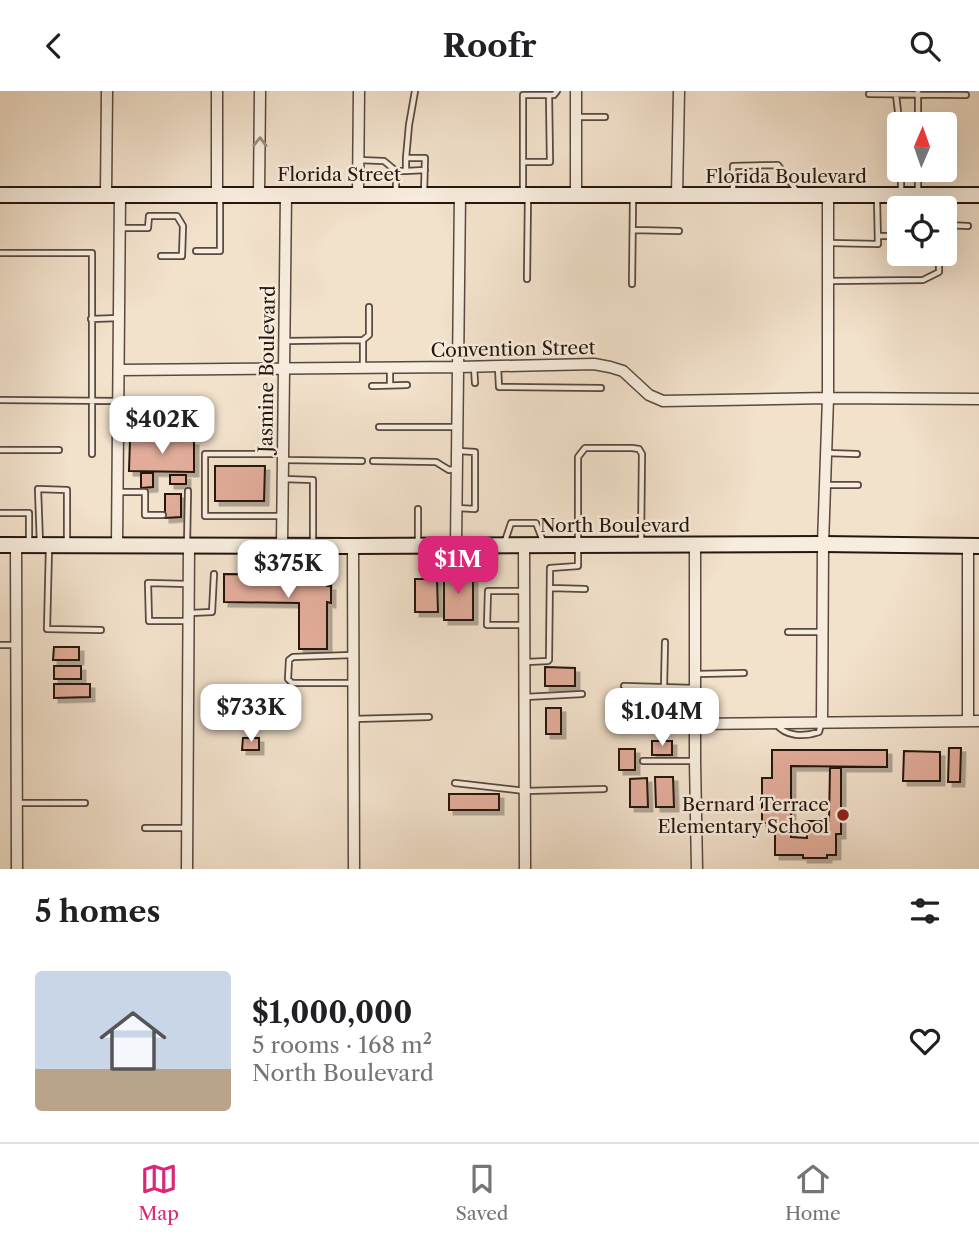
<!DOCTYPE html>
<meta charset="utf-8">
<style>
:root{--surface:#fff;--page:#f6f6f6;--text:#202124;--muted:#757577;--line:#e0e0e0;--accent:#db2777}
body{margin:0;font-family:"Libre Caslon Text",serif;background:var(--page);color:var(--text);height:100vh;display:flex;flex-direction:column;font-size:26px;white-space:nowrap}
*{box-sizing:border-box;margin:0}
p{font-size:23px;color:var(--muted)}
.icon{flex:none;width:38px;height:38px;fill:none;stroke:currentColor;stroke-width:2;stroke-linecap:round;stroke-linejoin:round}
.map{position:relative;height:778px;overflow:hidden}
.drawer{display:flex;flex-direction:column;background:var(--surface);flex:1}
.drawer>*{flex:none}
.needle{width:46px;rotate:2deg}
.fabs{position:absolute;left:887px;top:21px;display:grid;gap:14px}
.fabs a{display:grid;place-items:center;width:70px;height:70px;border-radius:7px;background:var(--surface);box-shadow:0 7px 28px #0002;font-size:35px}
.price{position:absolute;translate:-50% -60px;padding:0 16px;border-radius:14px;background:#fff;color:#222;font-size:23px;line-height:46px;filter:drop-shadow(0 2px 4px #0008)}
.price::after{content:'';position:absolute;left:50%;top:42px;width:21px;height:16px;margin-left:-10px;background:inherit;clip-path:polygon(0 0,100% 0,50% 100%)}
.price.active{background:var(--accent);color:#fff}
ul{padding:0;list-style:none}
li{display:flex;align-items:center;gap:21px;height:175px;padding:0 35px}
li span{display:grid;place-items:center;flex:none;width:196px;height:140px;border-radius:7px;color:#555}
li>.icon{margin-inline-start:auto}
span .icon{width:84px;height:84px;fill:#fffc;stroke-width:1}
li b{font-size:30px}
h2{display:flex;justify-content:space-between;align-items:center;height:84px;padding:0 35px;font-size:30px}
header{display:flex;justify-content:space-between;align-items:center;height:91px;padding:0 35px;background:var(--surface);font-size:32px;font-weight:700}
.dock{display:flex;justify-content:space-around;align-items:center;height:98px;border-top:2px solid var(--line);background:var(--surface);font-size:19px;color:var(--muted)}
.dock a{display:grid;justify-items:center;gap:4px}
.dock .active{color:var(--accent)}
.map>svg:first-child{display:block}
.building{fill:#e2ac9a;stroke:#26160f;stroke-width:2;filter:url(#shadow)}
.lines{fill:none;stroke-linecap:round;stroke-linejoin:round}
.lane-casing{stroke:#59493e;stroke-width:8}
.street-casing{stroke:#59493e;stroke-width:13}
.secondary-casing{stroke:#26160f;stroke-width:18}
.lane{stroke:#f7ecdd;stroke-width:4.5}
.street{stroke:#f7ecdd;stroke-width:10}
.secondary{stroke:#f7ecdd;stroke-width:14}
.oneway{stroke:#998c80}
.poi-dot{fill:#8f2418;stroke:#f7ecdd;stroke-width:2.5}
.labels{text-anchor:middle;dominant-baseline:central;stroke-width:5;stroke-linejoin:round;paint-order:stroke}
.street-label{font-size:19px;fill:#26160f;stroke:#f7ecdd}
.poi-label{font-size:19px;fill:#26160f;stroke:#f7ecdd;text-anchor:end}
</style>
<header><svg class="icon" aria-label="back" viewBox="0 0 24 24"><path d="M15 5l-7 7 7 7"/></svg>Roofr<svg class="icon" aria-label="search" viewBox="0 0 24 24"><circle cx="10" cy="10" r="6"/><path d="M15 15l6 6"/></svg></header>
<div class="map">
<svg width="979" height="778" viewBox="0 0 979 778">
<defs>
<filter id="shadow"><feDropShadow dx="4.5" dy="4.5" stdDeviation="0" flood-color="#0004"/></filter>
</defs>
<rect width="100%" height="100%" fill="#f2e1cb"/>
<filter id="stains"><feTurbulence type="fractalNoise" baseFrequency=".00286" numOctaves="4"/><feColorMatrix values="0 0 0 0 .2 0 0 0 0 .09 0 0 0 0 .02 0 0 0 .5 -.17"/></filter>
<radialGradient id="worn" r=".72"><stop offset=".6" stop-color="#630" stop-opacity="0"/><stop offset="1" stop-color="#630" stop-opacity=".3"/></radialGradient>
<path class="building" d="M130,349L194,350V381L129,380Z
M215,375H265L264,410H215Z
M141,382H153V396L141,397Z
M170,384H186V393H170Z
M165,403H181V426L165,427Z
M444,482H473V529H444Z
M224,483L327,484V495H331V512L327,511V558H299V512L224,511Z
M415,488H437L438,521H415Z
M54,556H79V569H53Z
M54,575H81V588H54Z
M545,576L575,577V595H545Z
M54,593H90V606L54,607Z
M247,609L260,610V622H247Z
M546,617H561V643H546Z
M243,647H259V659H242Z
M652,650H672V664H652Z
M949,657H961L960,691H948Z
M619,658H635V679H619Z
M772,659H887V676L791,675V746L807,747V730H829L830,677H841V743H836V764H827V767H803V764H775V732H762V687H772Z
M904,660L940,661V690H903Z
M655,686H673L674,716H656Z
M647,687L648,716H630V688Z
M449,703H499V719H449Z"/>
<g class="lines">
<defs>
<path id="lane" d="M415,0L409,34L406,67H425L424,102
M869,3L966,4
M896,4L900,37
M577,26H605
M918,33V0
M406,67V80L425,79
M358,69L384,70L396,80
M523,71H550L549,4
M918,79V103
M396,100V80H406
M523,102V4H554L557,0
M901,102V79
M733,103V75L778,74L796,99
M945,134L968,135
M121,137H148L149,125H177L183,135L182,165H161
M633,139L679,140
M878,145H900
M830,152L878,153L877,108
M196,160H220V107
M0,162H92V363
M527,188L528,105
M830,190L923,189L939,181V163
M632,193L633,108
M91,228L119,227
M363,249L369,244V216
M286,250L363,249V276
M474,276L475,292
M498,276L499,296L601,297
M390,277V294
M372,295L407,294
M0,309L118,310
M379,336H458
M0,359H59
M826,362L857,363
M283,369L362,370
M373,370L436,371L449,379L455,378
M283,388L313,389V453
M826,394H858
M118,401H145V424H163
M457,417L475,418V361L459,360
M0,422H29V451
M281,425H205V363H282
M505,450L511,432H536L543,450
M418,452V418
M40,453L38,398L67,399V453
M187,454L188,400
M49,457L47,538L101,539
M299,458L300,473L309,480
M322,480C330,473 331,466 333,456
M551,497L585,498
M524,500H488L487,534H524
M190,522L212,521L214,483
M188,530H149L148,492L189,493
M788,541H822
M0,554H16
M526,571L548,570L549,569L550,477L578,475V366L585,357H632L639,358L642,363L641,452
M696,583L744,582
M352,592H292L288,588L289,569L293,566L352,564
M624,595L694,597
M664,596L665,551
M525,606L582,603
M353,628L429,626
M776,633C786,646 804,646 819,641L821,633
M643,670H695
M455,692L525,700L604,698
M17,712H85
M145,737H186"/>
<path id="street" d="M106,103L107,0
M217,103V0
M259,103L260,0
M358,103L359,0
M576,103V0
M677,104L679,0
M119,279L459,276L594,273L610,276L623,280L649,304L663,310L828,307L979,308
M16,454L17,778
M117,454L120,103
M282,454L286,103
M456,454L460,103
M524,454L525,778
M695,454V670L697,778
M353,455L354,778
M968,630V455
M822,632L823,453L828,307V104
M695,633L979,630
M187,778L189,454"/>
<path id="secondary" d="M0,104H979
M0,454L353,455L823,453L979,455"/>
</defs>
<use href="#lane" class="lane-casing"/>
<use href="#street" class="street-casing"/>
<use href="#secondary" class="secondary-casing"/>
<use href="#lane" class="lane"/>
<use href="#street" class="street"/>
<use href="#secondary" class="secondary"/>
</g>
<defs><path id="oneway-chevron" d="M-2-3.5L2.5 0L-2 3.5" fill="none" stroke-width="1.6" stroke-linecap="round" stroke-linejoin="round" transform="scale(1.75)"/></defs>
<use class="oneway" href="#oneway-chevron" transform="translate(260 51) rotate(-89)"/>
<circle class="poi-dot" cx="843" cy="724" r="7"/>
<g class="labels">
<g class="street-label">
<text x="339" y="83">Florida Street</text>
<text x="786" y="85">Florida Boulevard</text>
<text transform="translate(513 258) rotate(-1)">Convention Street</text>
<text transform="translate(267 278) rotate(-89)">Jasmine Boulevard</text>
<text x="615" y="434">North Boulevard</text>
</g>
<g class="poi-label">
<text x="829" y="713">Bernard Terrace<tspan x="829" dy="22">Elementary School</tspan></text>
</g>
</g>
<rect width="100%" height="100%" filter="url(#stains)"/>
<rect width="100%" height="100%" fill="url(#worn)"/>
</svg>
<div class="fabs">
<a><svg class="needle" viewBox="-14 -14 28 28"><path d="M0-13l5 13h-10z" fill="#e53935"/><path d="M0 13l5-13h-10z" fill="#757577"/></svg></a>
<a><svg class="icon" aria-label="locate" viewBox="0 0 24 24"><circle cx="12" cy="12" r="6"/><path d="M12 2v4M12 18v4M2 12h4M18 12h4"/></svg></a>
</div>
<b class="price" style="left:162px;top:365px">$402K</b>
<b class="price active" style="left:458px;top:505px">$1M</b>
<b class="price" style="left:288px;top:509px">$375K</b>
<b class="price" style="left:251px;top:653px">$733K</b>
<b class="price" style="left:662px;top:657px">$1.04M</b>
</div>
<section class="drawer">
<h2>5 homes<svg class="icon" aria-label="filters" viewBox="0 0 24 24"><path d="M4 7h16M4 17h16"/><circle cx="9" cy="7" r="2"/><circle cx="15" cy="17" r="2"/></svg></h2>
<ul>
<li><span style="background:linear-gradient(#c9d6e8 70%,#b9a48a 0)"><svg class="icon" aria-label="home" viewBox="0 0 24 24"><path d="M3 11l9-7 9 7M6 9v11h12V9"/></svg></span><div><b>$1,000,000</b><p>5 rooms · 168 m²</p><p>North Boulevard</p></div><svg class="icon" aria-label="heart" viewBox="0 0 24 24"><path d="M12 20l-8-8c-3-5 5-10 8-4 3-6 11-1 8 4z"/></svg></li>
</ul>
</section>
<nav class="dock">
<a class="active"><svg class="icon" aria-label="map" viewBox="0 0 24 24"><path d="M3 6l6-2 6 2 6-2v14l-6 2-6-2-6 2zM9 4v14M15 6v14"/></svg>Map</a>
<a><svg class="icon" aria-label="saved" viewBox="0 0 24 24"><path d="M7 4h10v16l-5-4-5 4z"/></svg>Saved</a>
<a><svg class="icon" aria-label="home" viewBox="0 0 24 24"><path d="M3 11l9-7 9 7M6 9v11h12V9"/></svg>Home</a>
</nav>
